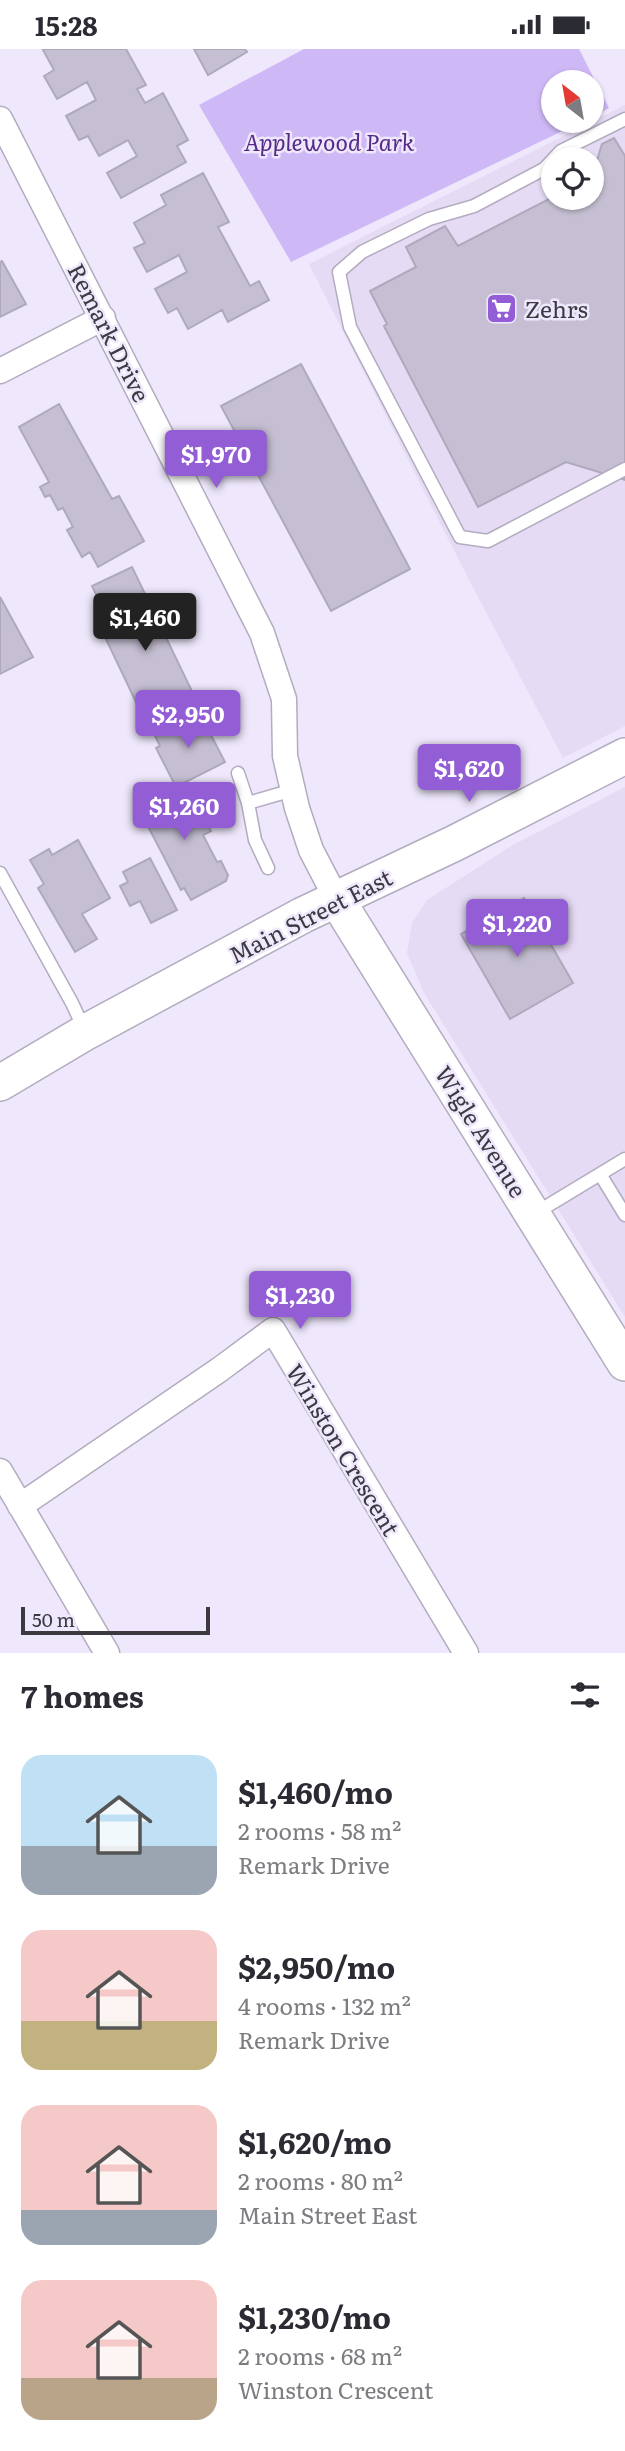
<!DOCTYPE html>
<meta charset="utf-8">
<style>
:root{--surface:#fff;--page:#f7f7f7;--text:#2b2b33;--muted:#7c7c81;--accent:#935dd6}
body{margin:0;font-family:Literata,serif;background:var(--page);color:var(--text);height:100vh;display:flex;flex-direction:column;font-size:26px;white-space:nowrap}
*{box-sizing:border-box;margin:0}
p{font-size:23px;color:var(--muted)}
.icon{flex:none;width:38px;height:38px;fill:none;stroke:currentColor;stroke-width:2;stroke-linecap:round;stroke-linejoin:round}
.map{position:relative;height:1604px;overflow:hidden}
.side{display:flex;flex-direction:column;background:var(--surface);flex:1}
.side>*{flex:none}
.needle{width:46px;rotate:329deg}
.fabs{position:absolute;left:541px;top:21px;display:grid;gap:14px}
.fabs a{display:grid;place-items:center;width:63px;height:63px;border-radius:50%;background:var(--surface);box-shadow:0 2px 5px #0004;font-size:35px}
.scale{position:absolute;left:21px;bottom:18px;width:189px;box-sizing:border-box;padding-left:7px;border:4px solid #3c3941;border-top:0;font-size:19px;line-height:24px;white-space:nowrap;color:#3c3941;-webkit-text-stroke:5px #efe8fc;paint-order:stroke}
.price{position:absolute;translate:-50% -60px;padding:0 16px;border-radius:7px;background:var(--accent);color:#fff;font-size:23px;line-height:46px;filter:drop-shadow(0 2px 4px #0008)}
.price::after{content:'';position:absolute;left:50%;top:42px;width:21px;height:16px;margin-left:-10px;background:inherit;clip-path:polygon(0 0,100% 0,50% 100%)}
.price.current{background:#222;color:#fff}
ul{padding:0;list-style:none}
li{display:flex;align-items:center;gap:21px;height:175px;padding:0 21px}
li span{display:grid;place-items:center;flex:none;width:196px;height:140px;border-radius:21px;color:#555}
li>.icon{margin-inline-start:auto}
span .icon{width:84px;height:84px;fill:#fffc;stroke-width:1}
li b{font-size:30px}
h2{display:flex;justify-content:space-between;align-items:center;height:84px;padding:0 21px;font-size:30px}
.status{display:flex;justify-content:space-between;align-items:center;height:49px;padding:0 35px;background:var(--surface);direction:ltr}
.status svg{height:19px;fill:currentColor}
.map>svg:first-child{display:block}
.built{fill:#e5dbf5;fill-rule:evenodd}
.green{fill:#cfb8f6}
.building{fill:#c6bfd3;stroke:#afa9bc;stroke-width:2}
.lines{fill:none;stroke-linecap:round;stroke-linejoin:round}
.lane-casing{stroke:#b3acbf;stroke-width:15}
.street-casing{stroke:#b3acbf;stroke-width:27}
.secondary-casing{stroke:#b3acbf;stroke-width:38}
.lane{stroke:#fff;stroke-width:12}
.street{stroke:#fff;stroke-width:24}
.secondary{stroke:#fff;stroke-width:35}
.labels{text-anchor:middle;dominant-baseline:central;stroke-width:5;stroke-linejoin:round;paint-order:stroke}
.park-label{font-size:23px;font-style:italic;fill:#552987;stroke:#efe8fc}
.poi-label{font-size:23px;fill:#3c3941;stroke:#efe8fc;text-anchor:start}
.street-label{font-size:23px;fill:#3c3941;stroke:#efe8fc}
</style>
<div class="status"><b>15:28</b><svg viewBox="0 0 49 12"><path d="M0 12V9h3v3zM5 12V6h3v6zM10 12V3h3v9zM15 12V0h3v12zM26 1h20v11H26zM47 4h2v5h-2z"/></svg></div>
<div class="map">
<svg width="625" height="1604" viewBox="0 0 625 1604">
<rect width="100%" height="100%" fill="#efe8fc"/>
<path class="built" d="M625,56V677L563,709L469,531L309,215ZM553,110H592V149H553Z
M625,738V1268L424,944L407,904L412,874L427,851L511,797Z"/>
<path class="green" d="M304,0H579L609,59L592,68V33H553V72H583L291,213L199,56Z"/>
<path class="building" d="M45,0H126L146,36L137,40L145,54L163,44L188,91L177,97L186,113L121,149L107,124L137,107L128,91L99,107L88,87L79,91L66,67L96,51L87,33L57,50L44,27L54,21L43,1Z
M194,0H245L247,3L208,26Z
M614,89L625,107V431L566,413L478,458L384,277L387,275L370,242L416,218L406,198L445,177L458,197L553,148L592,149V128L602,95Z
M203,124L229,173L218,178L250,237L259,232L269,251L228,273L222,261L188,280L177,259L168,264L155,240L187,223L179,206L147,223L134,199L145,194L134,174L166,156L161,146Z
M2,212L26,255L0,268V213Z
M301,315L410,520L331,562L221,357Z
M59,355L112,450L119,447L144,492L98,518L90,503L82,508L67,481L73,478L63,459L58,461L50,446L45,448L40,438L49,433L19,378Z
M132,518L202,663L157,685L151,671L146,674L104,586L113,581L92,537Z
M0,548L33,608L0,625Z
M200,665L225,713L176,738L156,699L160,697L155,687Z
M186,735L211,782L203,786L217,813L221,812L228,826L226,832L191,851L184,839L181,841L139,760Z
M78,791L110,849L82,865L97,890L75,903L38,839L44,835L30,811L49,800L52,806Z
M150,809L177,861L151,874L140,852L130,857L120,837L128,833L123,823Z
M524,849L573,934L510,970L461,885Z"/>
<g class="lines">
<defs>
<path id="lane" d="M625,70L561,102L544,120L474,157L429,170L362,203L339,223L350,278L460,488L488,492L625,420
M238,724L248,754
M268,819L255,791L248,754L293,741
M0,824L72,954L85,982
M600,1125L625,1166
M534,1165L625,1110"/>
<path id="street" d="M0,70L262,584L284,650L285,707L297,759L311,801L337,851
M0,322L103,269
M0,1422L107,1604
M20,1457L219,1321L273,1281L466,1604"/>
<path id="secondary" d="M337,851L625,1314
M0,1034L86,983L303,866L455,794L625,707"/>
</defs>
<use href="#lane" class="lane-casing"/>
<use href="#street" class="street-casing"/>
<use href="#secondary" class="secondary-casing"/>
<use href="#lane" class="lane"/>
<use href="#street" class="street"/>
<use href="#secondary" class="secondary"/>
</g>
<defs>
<symbol id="supermarket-square" viewBox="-11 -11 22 22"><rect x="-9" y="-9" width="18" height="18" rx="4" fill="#935dd6" stroke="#efe8fc"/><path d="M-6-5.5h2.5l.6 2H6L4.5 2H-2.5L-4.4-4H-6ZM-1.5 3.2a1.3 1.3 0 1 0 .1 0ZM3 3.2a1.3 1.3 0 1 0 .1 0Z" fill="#fff"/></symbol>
</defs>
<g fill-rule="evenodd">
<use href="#supermarket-square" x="484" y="242" width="35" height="35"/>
</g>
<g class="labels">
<g class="park-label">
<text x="329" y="92">Applewood Park</text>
</g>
<g class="poi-label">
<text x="525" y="259">Zehrs</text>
</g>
<g class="street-label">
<text transform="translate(110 283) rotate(63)">Remark Drive</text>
<text transform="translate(310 866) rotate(-27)">Main Street East</text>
<text transform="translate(482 1082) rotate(58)">Wigle Avenue</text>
<text transform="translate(344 1400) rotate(59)">Winston Crescent</text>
</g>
</g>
</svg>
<div class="fabs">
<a><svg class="needle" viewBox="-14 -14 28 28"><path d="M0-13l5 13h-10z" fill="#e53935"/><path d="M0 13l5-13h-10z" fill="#7c7c81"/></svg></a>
<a><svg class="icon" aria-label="locate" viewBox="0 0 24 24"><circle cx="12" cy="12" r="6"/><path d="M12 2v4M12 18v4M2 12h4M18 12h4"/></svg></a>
</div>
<div class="scale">50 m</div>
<b class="price" style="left:216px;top:441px">$1,970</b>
<b class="price current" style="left:145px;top:604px">$1,460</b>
<b class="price" style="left:188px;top:701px">$2,950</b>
<b class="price" style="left:469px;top:755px">$1,620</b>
<b class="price" style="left:184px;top:793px">$1,260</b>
<b class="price" style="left:517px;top:910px">$1,220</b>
<b class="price" style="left:300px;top:1282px">$1,230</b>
</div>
<section class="side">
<h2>7 homes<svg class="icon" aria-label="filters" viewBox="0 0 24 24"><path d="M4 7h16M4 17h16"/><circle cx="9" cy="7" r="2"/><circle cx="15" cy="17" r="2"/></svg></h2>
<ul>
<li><span style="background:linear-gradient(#bfe0f5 65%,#9aa5b1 0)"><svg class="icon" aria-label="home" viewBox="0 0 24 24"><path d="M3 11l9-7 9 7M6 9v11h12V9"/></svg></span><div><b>$1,460/mo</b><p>2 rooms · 58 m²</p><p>Remark Drive</p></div></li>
<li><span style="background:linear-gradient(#f6c9c9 65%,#c2b280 0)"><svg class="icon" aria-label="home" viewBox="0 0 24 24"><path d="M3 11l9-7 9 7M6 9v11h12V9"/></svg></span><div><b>$2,950/mo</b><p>4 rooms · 132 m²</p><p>Remark Drive</p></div></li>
<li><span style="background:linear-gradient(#f6c9c9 75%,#9aa5b1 0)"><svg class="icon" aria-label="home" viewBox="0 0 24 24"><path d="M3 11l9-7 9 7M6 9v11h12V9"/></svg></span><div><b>$1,620/mo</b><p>2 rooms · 80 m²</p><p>Main Street East</p></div></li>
<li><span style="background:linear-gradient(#f6c9c9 70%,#b9a48a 0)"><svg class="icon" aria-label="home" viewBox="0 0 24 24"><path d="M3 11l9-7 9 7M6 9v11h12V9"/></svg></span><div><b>$1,230/mo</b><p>2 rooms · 68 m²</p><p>Winston Crescent</p></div></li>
</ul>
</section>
